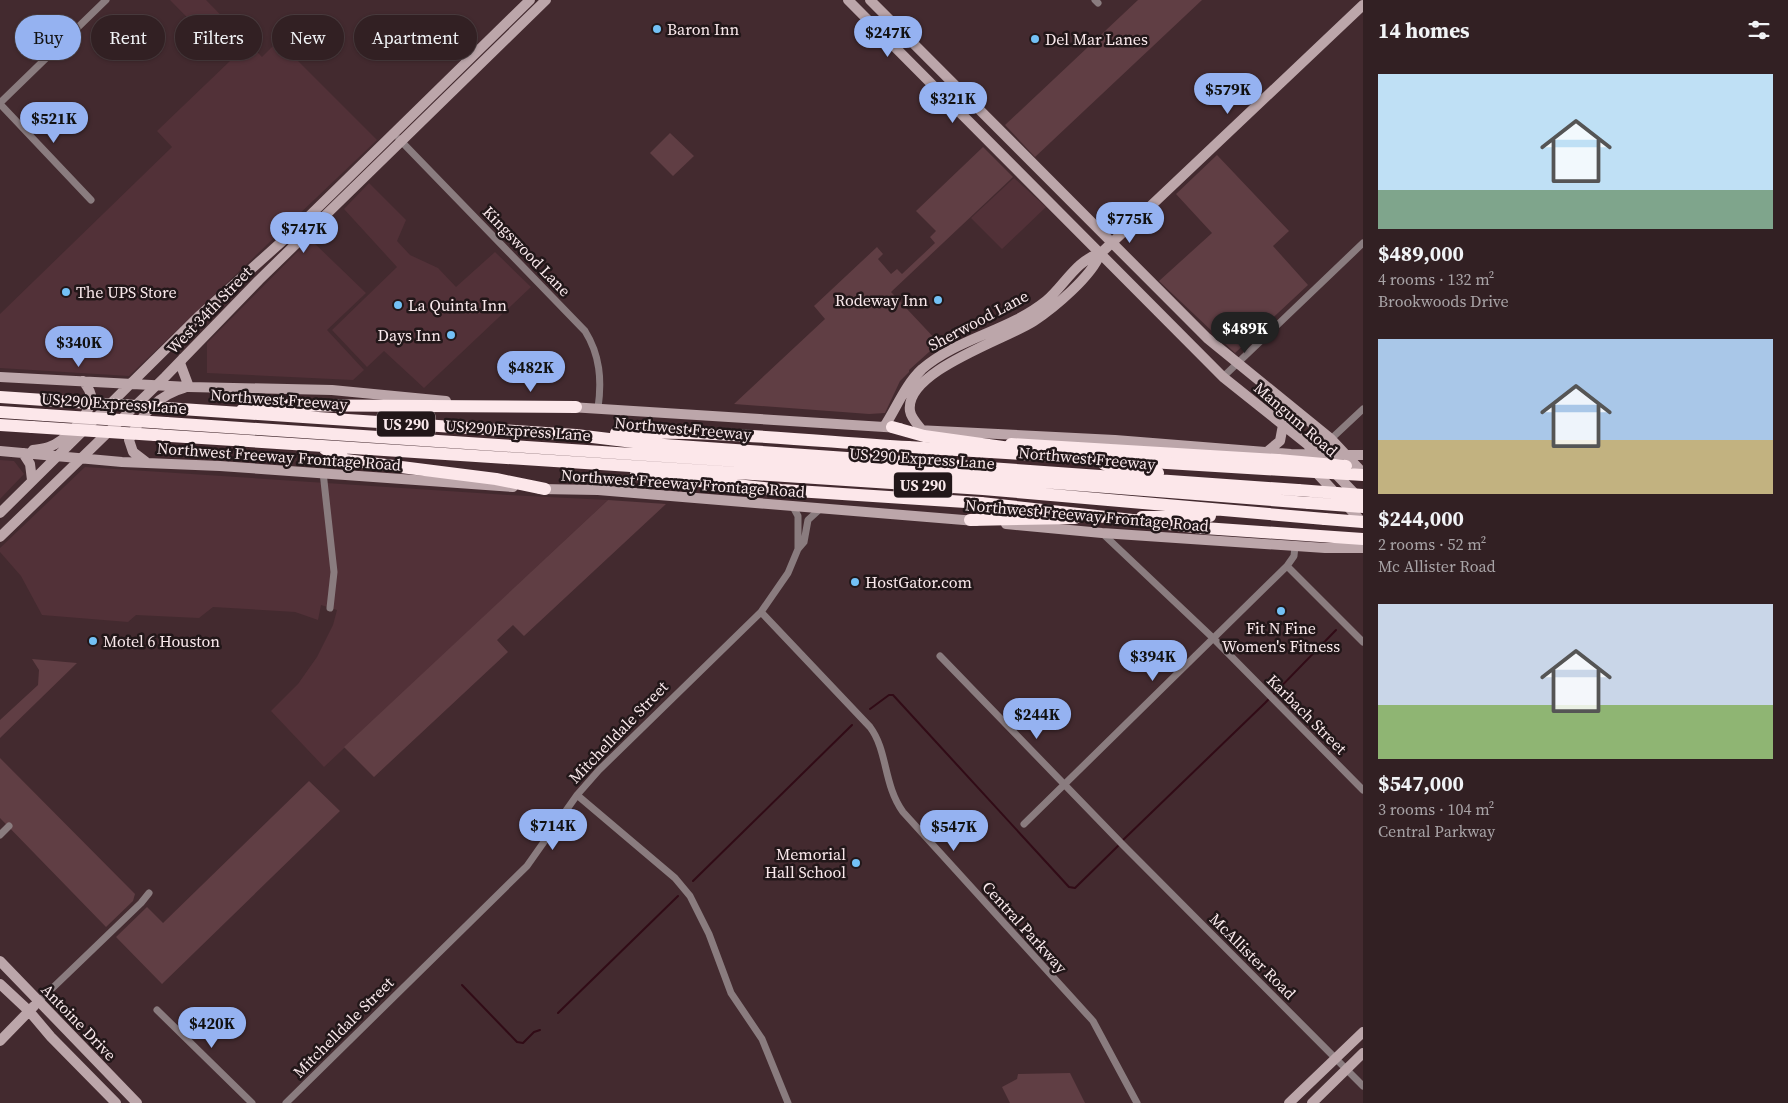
<!DOCTYPE html>
<meta charset="utf-8">
<style>
:root{--surface:#322023;--page:#3d2d30;--text:#f1f3f6;--muted:#a8a3a6;--line:#4d3e41;--accent:#95b2f1}
body{margin:0;font-family:"Source Serif 4",serif;background:var(--page);color:var(--text);height:100vh;display:flex;flex-direction:column;font-size:19px;white-space:nowrap}
*{box-sizing:border-box;margin:0}
p{font-size:16px;color:var(--muted)}
.icon{flex:none;width:28px;height:28px;fill:none;stroke:currentColor;stroke-width:2;stroke-linecap:round;stroke-linejoin:round}
.map{position:relative;flex:1;overflow:hidden}
.details{display:flex;flex-direction:column;background:var(--surface);width:425px}
.details>*{flex:none}
.hud{position:absolute;left:15px;top:15px;width:475px;height:45px;display:flex;gap:10px}
.price{position:absolute;translate:-50% -42px;padding:0 11px;border-radius:18px;background:var(--accent);color:#111;font-size:16px;line-height:32px;filter:drop-shadow(0 1px 2px #0008)}
.price::after{content:'';position:absolute;left:50%;top:30px;width:15px;height:11px;margin-left:-8px;background:inherit;clip-path:polygon(0 0,100% 0,50% 100%)}
.price.on{background:#222;color:#fff}
ul{padding:0;list-style:none}
li{display:grid;align-content:center;gap:10px;height:265px;padding:0 15px}
li span{display:grid;place-items:center;height:155px;border-radius:0px;color:#555}
li>.icon{margin-inline-start:auto}
span .icon{width:90px;height:90px;fill:#fffc;stroke-width:1}
li b{font-size:21px}
h2{display:flex;justify-content:space-between;align-items:center;height:60px;padding:0 15px;font-size:21px}
.pill{padding:0 18px;border-radius:22px;background:var(--surface);box-shadow:0 1px 4px #0004,0 0 0 1px var(--line);font-size:18px;line-height:45px}
.pill.on{background:var(--accent);color:#111}
main{display:flex;flex:1;min-height:0}
.map>svg:first-child{display:block}
.built{fill:#523138}
.green{fill:#603e44}
.lines{fill:none;stroke-linecap:round;stroke-linejoin:round}
.stream{stroke:#310b16;stroke-width:2}
.street{stroke:#8a7c7f;stroke-width:7}
.secondary{stroke:#bca6aa;stroke-width:10}
.highway{stroke:#fce7ea;stroke-width:12}
.highway-bridge{stroke:#fce7ea;stroke-width:12}
.poi-dot{fill:#73c1f6;stroke:#221719;stroke-width:2}
.labels{text-anchor:middle;dominant-baseline:central;stroke-width:5;stroke-linejoin:round;paint-order:stroke}
.shield{fill:#221719;stroke:#b8a9ac;stroke-width:1}
.shield-label{font-size:15px;font-weight:bold;fill:#f9e8eb}
.poi-label{font-size:16px;fill:#f9e8eb;stroke:#221719;text-anchor:start}
.street-label{font-size:16px;fill:#f9e8eb;stroke:#221719}
</style>
<main>
<div class="map">
<svg width="1363" height="1103" viewBox="0 0 1363 1103">
<rect width="100%" height="100%" fill="#432a2f"/>
<path class="built" d="M170,0H206L262,57L278,41L377,140L129,376L0,368V314L172,147L157,131L230,61Z
M1014,178L1046,207L1002,249L971,218Z
M369,183L406,220L397,241L410,255L438,268L456,287L495,252L531,287L424,388L384,351L367,367L332,330L397,267L344,209Z
M310,239L366,293L327,330L364,370L353,380L207,373V343Z
M0,460L14,461L24,474L0,499Z
M85,467L508,495L608,500L324,767L271,711L298,684L317,657L333,625L337,610L321,605L318,620L295,612L213,607L199,618L136,615L128,622L42,615L21,576L0,552V548Z"/>
<path class="green" d="M1138,0H1202L1035,157L1005,125Z
M670,133L694,156L673,176L650,153Z
M983,147L1013,177L891,292L939,343L909,370V372L900,381L885,413L869,414L734,404L825,319L814,306L877,247L883,254L878,259L891,274L897,269L902,274L935,243L930,237L936,231L916,211Z
M1217,155L1289,231L1273,246L1308,285L1235,353L1159,281L1212,233L1176,194Z
M608,500L666,504L524,636L513,625L497,640L508,652L374,777L344,747Z
M32,659L77,663L0,738V720L38,685L39,670Z
M0,758L135,894L133,901L106,927L0,818Z
M309,781L340,811L162,984L116,937L147,907L163,923Z
M1070,1073L1085,1103H1010L1002,1087L1017,1079L1018,1074Z"/>
<g class="lines">
<path class="stream" d="M870,709L889,695H893L1069,887L1075,888L1120,844
M1123,840L1265,703L1336,630
M693,881L852,725
M462,985L517,1042L523,1043L534,1032L540,1030
M558,1013L678,896"/>
<path class="street" d="M1095,0L1098,3
M0,103L106,0
M0,104L91,200
M399,139L585,331C600,355 602,380 598,408
M1223,377L1363,243
M1331,439L1363,409
M323,472L334,572L330,608
M792,505L798,516V549
M1102,533L1213,638L1363,790
M1287,566L1363,642
M761,612L870,727C888,751 883,784 903,812L1093,1021L1137,1103
M940,656L1123,845L1363,1086
M577,795L675,878L690,896L709,934L731,993L762,1039L788,1103
M1024,824L1287,566L1294,556L1295,546
M0,835L9,826
M38,1002L141,903L149,893
M157,1010L252,1103
M286,1103L527,866L577,795L599,770L761,612L788,573L798,549L804,542L808,520L820,509"/>
<path class="secondary" d="M848,0L1223,377L1307,444L1319,457
M870,0L1207,338L1331,439L1363,473
M183,358L180,363L189,387
M0,377L189,387L332,390L446,401
M570,407L900,428
M884,427C897,407 905,385 922,369C958,338 1009,331 1046,301C1064,286 1077,259 1100,254
M917,430L1115,440L1291,454L1363,455
M922,430C918,425 911,418 910,411C904,371 1007,339 1034,321C1054,308 1092,276 1100,254L1363,5
M33,450C38,449 44,449 49,447C65,441 86,419 91,402C93,394 88,387 83,381
M0,451L122,462L220,466L513,487
M1268,451L1280,441L1283,425
M23,453L30,464L32,480
M146,462L133,452L129,440C140,417 158,395 184,388
M1314,470L1363,523
M1333,471L1357,496
M540,489L598,490L976,521
M0,513L198,317L298,227L530,0
M1006,524L1102,533L1325,548H1363
M0,537L165,377L259,280L546,0
M0,961L137,1103
M0,984L29,1011L51,1037L116,1103
M0,1041L34,1006
M1289,1103L1363,1032
M1312,1103L1363,1053"/>
<path class="highway" d="M0,397L59,401
M181,409L576,435L650,444L1298,490
M242,410L257,405L576,407
M0,412L45,415
M166,423L978,477L1309,503
M0,425L32,427
M892,427L924,436L1018,449
M616,433C713,430 811,441 908,447
M155,435L983,489L1325,519
M1011,444L1278,460
M325,449L346,460L496,479L545,489
M1104,464L1158,473
M636,474L781,490L981,503
M1142,517L1210,516
M970,520L1075,518"/>
<path class="highway-bridge" d="M59,401L181,409
M45,415L166,423
M32,427L155,435
M908,447L1363,475
M1278,460L1346,466
M1298,490L1363,495
M981,503L1204,528L1363,539
M1309,503L1363,507
M1325,519L1363,522"/>
</g>
<g class="poi-dot">
<circle cx="657" cy="29" r="5"/>
<circle cx="1035" cy="39" r="5"/>
<circle cx="66" cy="292" r="5"/>
<circle cx="938" cy="300" r="5"/>
<circle cx="398" cy="305" r="5"/>
<circle cx="451" cy="335" r="5"/>
<circle cx="855" cy="582" r="5"/>
<circle cx="1281" cy="611" r="5"/>
<circle cx="93" cy="641" r="5"/>
<circle cx="856" cy="863" r="5"/>
</g>
<g class="labels">
<g class="shield">
<rect x="377" y="411.5" width="58" height="25" rx="4"/>
<rect x="894" y="472.5" width="58" height="25" rx="4"/>
</g>
<g class="shield-label">
<text x="406" y="424">US 290</text>
<text x="923" y="485">US 290</text>
</g>
<g class="poi-label">
<text x="667" y="29">Baron Inn</text>
<text x="1045" y="39">Del Mar Lanes</text>
<text x="76" y="292">The UPS Store</text>
<text x="928" y="300" text-anchor="end">Rodeway Inn</text>
<text x="408" y="305">La Quinta Inn</text>
<text x="441" y="335" text-anchor="end">Days Inn</text>
<text x="865" y="582">HostGator.com</text>
<text x="1281" y="628" text-anchor="middle">Fit N Fine<tspan x="1281" dy="18">Women's Fitness</tspan></text>
<text x="103" y="641">Motel 6 Houston</text>
<text x="846" y="854" text-anchor="end">Memorial<tspan x="846" dy="18">Hall School</tspan></text>
</g>
<g class="street-label">
<text transform="translate(527 251) rotate(46)">Kingswood Lane</text>
<text transform="translate(209 310) rotate(-46)">West 34th Street</text>
<text transform="translate(978 320) rotate(-28)">Sherwood Lane</text>
<text transform="translate(279 399) rotate(4)">Northwest Freeway</text>
<text transform="translate(114 403) rotate(4)">US 290 Express Lane</text>
<text transform="translate(1296 419) rotate(41)">Mangum Road</text>
<text transform="translate(683 428) rotate(5)">Northwest Freeway</text>
<text transform="translate(518 430) rotate(4)">US 290 Express Lane</text>
<text transform="translate(279 456) rotate(4)">Northwest Freeway Frontage Road</text>
<text transform="translate(922 458) rotate(4)">US 290 Express Lane</text>
<text transform="translate(1087 458) rotate(5)">Northwest Freeway</text>
<text transform="translate(683 483) rotate(4)">Northwest Freeway Frontage Road</text>
<text transform="translate(1087 515) rotate(5)">Northwest Freeway Frontage Road</text>
<text transform="translate(1307 714) rotate(45)">Karbach Street</text>
<text transform="translate(618 732) rotate(-46)">Mitchelldale Street</text>
<text transform="translate(1025 927) rotate(48)">Central Parkway</text>
<text transform="translate(1253 956) rotate(45)">McAllister Road</text>
<text transform="translate(79 1022) rotate(46)">Antoine Drive</text>
<text transform="translate(343 1027) rotate(-45)">Mitchelldale Street</text>
</g>
</g>
</svg>
<b class="price" style="left:888px;top:58px">$247K</b>
<b class="price" style="left:1228px;top:115px">$579K</b>
<b class="price" style="left:953px;top:124px">$321K</b>
<b class="price" style="left:54px;top:144px">$521K</b>
<b class="price" style="left:1130px;top:244px">$775K</b>
<b class="price" style="left:304px;top:254px">$747K</b>
<b class="price on" style="left:1245px;top:354px">$489K</b>
<b class="price" style="left:79px;top:368px">$340K</b>
<b class="price" style="left:531px;top:393px">$482K</b>
<b class="price" style="left:1153px;top:682px">$394K</b>
<b class="price" style="left:1037px;top:740px">$244K</b>
<b class="price" style="left:553px;top:851px">$714K</b>
<b class="price" style="left:954px;top:852px">$547K</b>
<b class="price" style="left:212px;top:1049px">$420K</b>
<div class="hud">
<a class="pill on">Buy</a>
<a class="pill">Rent</a>
<a class="pill">Filters</a>
<a class="pill">New</a>
<a class="pill">Apartment</a>
</div>
</div>
<section class="details">
<h2>14 homes<svg class="icon" aria-label="filters" viewBox="0 0 24 24"><path d="M4 7h16M4 17h16"/><circle cx="9" cy="7" r="2"/><circle cx="15" cy="17" r="2"/></svg></h2>
<ul>
<li><span style="background:linear-gradient(#bfe0f5 75%,#7fa58c 0)"><svg class="icon" aria-label="home" viewBox="0 0 24 24"><path d="M3 11l9-7 9 7M6 9v11h12V9"/></svg></span><div><b>$489,000</b><p>4 rooms · 132 m²</p><p>Brookwoods Drive</p></div></li>
<li><span style="background:linear-gradient(#a9c7e8 65%,#c2b280 0)"><svg class="icon" aria-label="home" viewBox="0 0 24 24"><path d="M3 11l9-7 9 7M6 9v11h12V9"/></svg></span><div><b>$244,000</b><p>2 rooms · 52 m²</p><p>Mc Allister Road</p></div></li>
<li><span style="background:linear-gradient(#c9d6e8 65%,#8fb573 0)"><svg class="icon" aria-label="home" viewBox="0 0 24 24"><path d="M3 11l9-7 9 7M6 9v11h12V9"/></svg></span><div><b>$547,000</b><p>3 rooms · 104 m²</p><p>Central Parkway</p></div></li>
</ul>
</section>
</main>
